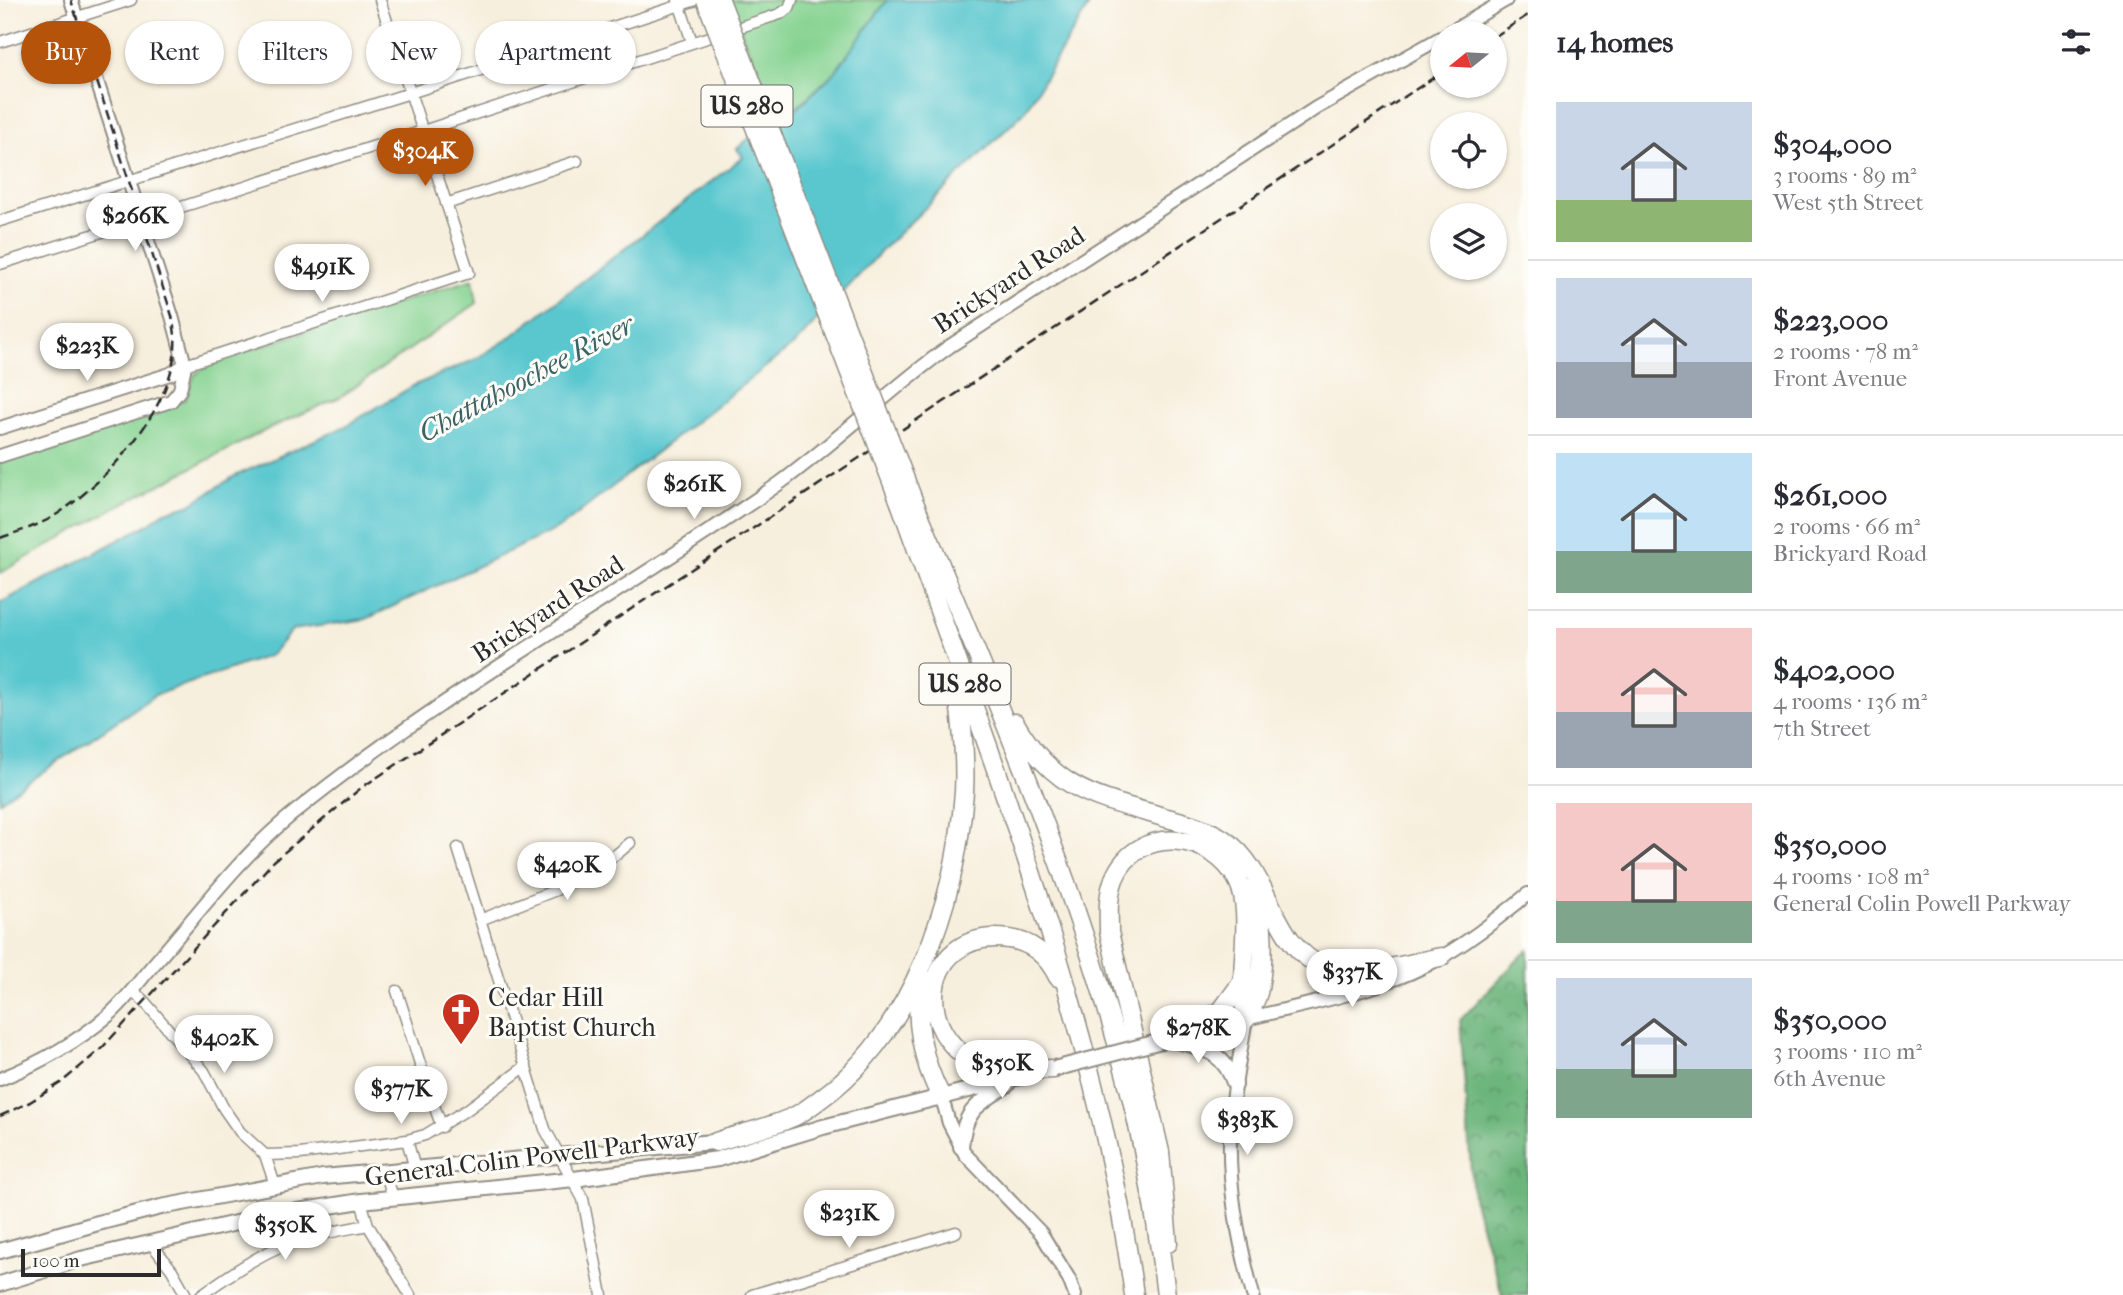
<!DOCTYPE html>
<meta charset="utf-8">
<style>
:root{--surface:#fff;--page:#f7f7f7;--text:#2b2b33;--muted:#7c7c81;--line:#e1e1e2;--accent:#b45309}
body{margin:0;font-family:"IM FELL French Canon",serif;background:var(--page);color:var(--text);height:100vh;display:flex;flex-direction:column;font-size:26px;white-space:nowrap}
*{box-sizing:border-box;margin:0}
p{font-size:23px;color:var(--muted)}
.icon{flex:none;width:38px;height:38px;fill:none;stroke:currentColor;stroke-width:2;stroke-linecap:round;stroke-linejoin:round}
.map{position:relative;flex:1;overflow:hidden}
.side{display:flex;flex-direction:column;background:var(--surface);width:595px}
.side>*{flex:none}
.guide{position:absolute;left:21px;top:21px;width:665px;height:63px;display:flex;gap:14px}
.needle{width:46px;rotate:252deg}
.fabs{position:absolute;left:1430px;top:21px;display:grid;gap:14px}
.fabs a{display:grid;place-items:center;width:77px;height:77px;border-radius:50%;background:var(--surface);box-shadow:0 2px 5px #0004;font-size:35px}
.scale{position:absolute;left:21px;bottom:18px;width:140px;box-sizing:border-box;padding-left:7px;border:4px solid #2b2b2b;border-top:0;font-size:19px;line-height:24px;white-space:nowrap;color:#2b2b2b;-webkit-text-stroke:5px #fdfcf7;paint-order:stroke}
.price{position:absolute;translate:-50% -60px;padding:0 16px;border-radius:24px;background:#fff;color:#222;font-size:23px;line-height:46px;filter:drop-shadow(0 2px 4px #0008)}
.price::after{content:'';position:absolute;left:50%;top:42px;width:21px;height:16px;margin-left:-10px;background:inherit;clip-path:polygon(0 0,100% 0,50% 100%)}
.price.current{background:var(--accent);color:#fff}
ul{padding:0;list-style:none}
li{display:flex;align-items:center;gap:21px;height:175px;padding:0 28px}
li+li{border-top:2px solid var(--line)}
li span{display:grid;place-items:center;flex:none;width:196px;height:140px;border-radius:0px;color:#555}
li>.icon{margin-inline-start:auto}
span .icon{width:84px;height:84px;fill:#fffc;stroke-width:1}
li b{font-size:30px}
h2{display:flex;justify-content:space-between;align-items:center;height:84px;padding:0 28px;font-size:30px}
.pill{padding:0 24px;border-radius:32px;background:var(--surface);box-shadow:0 2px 5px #0004;font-size:24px;line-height:63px}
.pill.current{background:var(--accent);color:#fff}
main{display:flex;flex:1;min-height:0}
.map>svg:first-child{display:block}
.forest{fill:url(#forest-crowns);stroke:#4c7054;stroke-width:2}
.green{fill:#86d392;stroke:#587f5e;stroke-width:2}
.water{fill:#5ac7cf;stroke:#42797d;stroke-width:2}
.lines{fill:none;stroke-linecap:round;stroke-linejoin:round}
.minor-casing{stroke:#918d84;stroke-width:13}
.tertiary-casing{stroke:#918d84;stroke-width:16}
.secondary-casing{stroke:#918d84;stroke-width:18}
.motorway-casing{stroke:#918d84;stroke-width:21}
.minor{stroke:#fff;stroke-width:10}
.tertiary{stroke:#fff;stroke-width:12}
.secondary{stroke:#fff;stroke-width:14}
.motorway{stroke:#fff;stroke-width:18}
.rail{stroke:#2b2b2b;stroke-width:2.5;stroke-dasharray:10 5;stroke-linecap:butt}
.secondary-bridge-casing{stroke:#918d84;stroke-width:18;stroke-linecap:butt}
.motorway-bridge-casing{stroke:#918d84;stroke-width:21;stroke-linecap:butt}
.secondary-bridge{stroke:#fff;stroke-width:14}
.motorway-bridge{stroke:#fff;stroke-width:18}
.labels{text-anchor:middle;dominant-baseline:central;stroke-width:6;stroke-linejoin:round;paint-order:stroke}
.shield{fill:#fdfcf7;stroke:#6a6a68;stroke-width:2}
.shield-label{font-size:24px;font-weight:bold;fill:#2b2b2b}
.street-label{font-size:26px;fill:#2b2b2b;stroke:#fdfcf7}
.poi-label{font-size:26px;fill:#2b2b2b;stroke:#fdfcf7;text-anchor:start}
.water-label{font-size:28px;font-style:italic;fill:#3b6264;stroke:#fdfcf7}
</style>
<main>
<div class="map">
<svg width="1528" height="1295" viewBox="0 0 1528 1295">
<defs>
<pattern id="forest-crowns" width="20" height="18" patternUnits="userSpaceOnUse" patternTransform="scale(1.75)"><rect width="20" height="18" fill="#6cb57c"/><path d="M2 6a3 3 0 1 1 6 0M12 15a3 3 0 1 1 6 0" fill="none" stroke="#599366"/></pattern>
</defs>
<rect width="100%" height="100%" fill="#fdfcf7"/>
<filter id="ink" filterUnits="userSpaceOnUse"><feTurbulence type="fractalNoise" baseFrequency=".0143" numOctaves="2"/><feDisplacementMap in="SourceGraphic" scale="14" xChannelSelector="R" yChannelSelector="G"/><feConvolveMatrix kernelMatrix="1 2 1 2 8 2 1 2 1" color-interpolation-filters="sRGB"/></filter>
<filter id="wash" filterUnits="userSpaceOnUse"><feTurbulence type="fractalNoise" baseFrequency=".00686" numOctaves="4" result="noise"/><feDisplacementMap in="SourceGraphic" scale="28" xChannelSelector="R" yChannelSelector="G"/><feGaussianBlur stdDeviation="1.57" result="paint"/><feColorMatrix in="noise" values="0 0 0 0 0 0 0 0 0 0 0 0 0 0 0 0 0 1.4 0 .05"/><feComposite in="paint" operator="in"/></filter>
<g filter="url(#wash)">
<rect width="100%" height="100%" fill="#f7efdd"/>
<path class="forest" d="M1528,949V1295H1502L1473,1198L1460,1020Z"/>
<path class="green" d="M729,0H887L835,72L790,114L784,108L774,116Z
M473,279L477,303L340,397L268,429L118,506L0,573V460L185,400L195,374L220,359Z"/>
<path class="water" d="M887,0H1092L1024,112L887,245L796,343L561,527L366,619L292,630L271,655L155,695L0,801V603L145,526L165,512L189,505L235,476L344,427L415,385L474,360L508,339L743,157L737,149L784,107L791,114L835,72Z"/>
</g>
<g filter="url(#ink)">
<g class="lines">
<defs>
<path id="minor" d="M678,0L692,42
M0,42L131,0
M446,204L577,161
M0,221L410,93L696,0
M0,264L423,131L780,14L789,8L792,0
M185,365L469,273L380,0
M458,848L545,1129L583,1199L602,1295
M480,920L556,890L617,854L630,843
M133,991L144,1001L204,1071L224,1109L240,1132L265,1155L275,1185
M397,991L429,1092L442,1127
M407,1140L415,1169
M265,1155L300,1154L407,1140L425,1135L468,1109L526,1066
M385,1170L393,1198
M361,1201L368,1225L410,1295
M150,1242L172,1270L186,1295
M201,1295C228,1276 257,1255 289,1243C315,1234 342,1230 368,1225
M752,1295L956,1232"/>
<path id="tertiary" d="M71,0L172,316L185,365
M1449,33L1506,0
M0,428L170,374L185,365
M0,456L171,401L180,390L185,365
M0,1079C40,1063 76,1043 109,1015C126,1000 139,981 154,964C198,914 239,858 290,816C443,691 619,596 780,483C839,440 891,388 950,346L1316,108L1442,37
M942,1098L949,1123L965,1154L1041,1233L1069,1279L1075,1295
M1253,1295C1238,1239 1226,1178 1231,1120C1234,1086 1240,1053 1246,1019C1306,1004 1371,993 1427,965C1464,946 1496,920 1528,894"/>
<path id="secondary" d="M1187,1034L1246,1019
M1169,1039C1202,1048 1223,1049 1235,1085
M961,1147C964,1110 978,1104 1007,1085
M0,1251L98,1223L161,1207L323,1177L724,1141
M0,1284L81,1259L266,1216L361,1201L574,1179L718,1159L823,1127L1028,1075"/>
<path id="motorway" d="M913,500C992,689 1074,878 1126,1076C1145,1148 1157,1221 1166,1295
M901,505C993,763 1097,1021 1134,1295
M1015,723C1055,792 1096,797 1167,818C1187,823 1209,829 1226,841C1271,872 1271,947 1326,968C1358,980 1408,963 1441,957
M922,977C913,1017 922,1062 942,1098
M1246,1019C1251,1009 1258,998 1259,988C1265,956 1263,918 1256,886
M1169,1039L1221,1011L1243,981
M1054,1069C1037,1069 1016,1073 999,1070C907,1052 915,926 1009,939C1032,942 1048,956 1058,977
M716,1142C742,1133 774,1127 797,1115C805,1111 812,1105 819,1100C912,1034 956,902 964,792C966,756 962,721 957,686
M1168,1243L1160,1152L1109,932C1109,914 1107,897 1114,879C1137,823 1213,832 1238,881C1251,906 1243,953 1243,982C1243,995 1244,1007 1246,1019"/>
</defs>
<use href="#minor" class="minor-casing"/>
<use href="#tertiary" class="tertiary-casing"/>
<use href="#secondary" class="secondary-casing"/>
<use href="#motorway" class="motorway-casing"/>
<use href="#minor" class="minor"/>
<use href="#tertiary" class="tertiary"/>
<use href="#secondary" class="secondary"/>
<use href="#motorway" class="motorway"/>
<path class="rail" d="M1494,37L1528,15
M0,538C17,532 35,527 51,518C103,486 171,412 175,348C176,337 174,327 172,316L71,0
M0,1116L30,1102L62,1082L101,1049L274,861L361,788L1442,72"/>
<defs>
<path id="secondary-bridge" d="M1054,1069L1169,1039"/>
<path id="motorway-bridge" d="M706,0L901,505
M720,0L913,500"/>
</defs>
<use href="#secondary-bridge" class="secondary-bridge-casing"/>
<use href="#motorway-bridge" class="motorway-bridge-casing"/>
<use href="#secondary-bridge" class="secondary-bridge"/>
<use href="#motorway-bridge" class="motorway-bridge"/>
</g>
</g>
<defs>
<symbol id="church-pin" viewBox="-11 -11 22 30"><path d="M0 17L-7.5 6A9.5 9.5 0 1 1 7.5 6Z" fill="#c8321e" stroke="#fdfcf7"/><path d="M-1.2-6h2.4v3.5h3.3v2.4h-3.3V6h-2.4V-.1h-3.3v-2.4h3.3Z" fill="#fff"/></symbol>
</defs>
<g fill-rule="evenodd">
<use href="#church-pin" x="439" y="990" width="44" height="60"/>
</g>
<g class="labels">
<g class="shield">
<rect x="701.5" y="85.5" width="91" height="41" rx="5"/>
<rect x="919.5" y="663.5" width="91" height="41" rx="5"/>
</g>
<g class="shield-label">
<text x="747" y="106">US 280</text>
<text x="965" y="684">US 280</text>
</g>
<g class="street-label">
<text transform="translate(1009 280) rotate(-33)">Brickyard Road</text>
<text transform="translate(548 609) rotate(-33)">Brickyard Road</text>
<text transform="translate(532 1157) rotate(-7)">General Colin Powell Parkway</text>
</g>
<g class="poi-label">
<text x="488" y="997">Cedar Hill<tspan x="488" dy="30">Baptist Church</tspan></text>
</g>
<g class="water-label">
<text transform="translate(526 378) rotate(-28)">Chattahoochee River</text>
</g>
</g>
</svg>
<div class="fabs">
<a><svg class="needle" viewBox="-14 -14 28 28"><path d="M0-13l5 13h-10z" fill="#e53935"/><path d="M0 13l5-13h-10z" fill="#7c7c81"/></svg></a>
<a><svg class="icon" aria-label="locate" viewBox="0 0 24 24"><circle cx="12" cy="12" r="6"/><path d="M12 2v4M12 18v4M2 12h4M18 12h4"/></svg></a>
<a><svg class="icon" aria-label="layers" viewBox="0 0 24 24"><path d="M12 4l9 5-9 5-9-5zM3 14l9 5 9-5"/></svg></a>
</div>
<div class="scale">100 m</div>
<b class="price current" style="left:425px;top:188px">$304K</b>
<b class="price" style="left:135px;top:253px">$266K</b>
<b class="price" style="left:322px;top:304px">$491K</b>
<b class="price" style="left:87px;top:383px">$223K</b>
<b class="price" style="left:694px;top:521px">$261K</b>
<b class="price" style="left:567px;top:902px">$420K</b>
<b class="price" style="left:1352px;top:1009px">$337K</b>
<b class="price" style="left:1198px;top:1065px">$278K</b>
<b class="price" style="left:224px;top:1075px">$402K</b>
<b class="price" style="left:1002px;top:1100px">$350K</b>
<b class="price" style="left:401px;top:1126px">$377K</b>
<b class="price" style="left:1247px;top:1157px">$383K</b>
<b class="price" style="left:849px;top:1250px">$231K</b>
<b class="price" style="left:285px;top:1262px">$350K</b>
<div class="guide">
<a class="pill current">Buy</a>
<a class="pill">Rent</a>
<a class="pill">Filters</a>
<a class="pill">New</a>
<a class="pill">Apartment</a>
</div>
</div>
<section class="side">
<h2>14 homes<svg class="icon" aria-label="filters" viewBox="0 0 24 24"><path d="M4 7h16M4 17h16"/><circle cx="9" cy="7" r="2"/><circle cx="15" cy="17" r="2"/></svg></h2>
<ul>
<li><span style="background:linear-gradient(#c9d6e8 70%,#8fb573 0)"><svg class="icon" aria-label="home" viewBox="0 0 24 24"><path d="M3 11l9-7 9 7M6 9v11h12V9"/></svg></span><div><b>$304,000</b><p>3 rooms · 89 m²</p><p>West 5th Street</p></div></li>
<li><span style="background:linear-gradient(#c9d6e8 60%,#9aa5b1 0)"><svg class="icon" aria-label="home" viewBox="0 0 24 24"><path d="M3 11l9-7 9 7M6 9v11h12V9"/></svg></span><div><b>$223,000</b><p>2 rooms · 78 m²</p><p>Front Avenue</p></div></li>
<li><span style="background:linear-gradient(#bfe0f5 70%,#7fa58c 0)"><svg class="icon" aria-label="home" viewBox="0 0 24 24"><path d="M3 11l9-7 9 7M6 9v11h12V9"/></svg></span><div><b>$261,000</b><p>2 rooms · 66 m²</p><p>Brickyard Road</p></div></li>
<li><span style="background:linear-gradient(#f6c9c9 60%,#9aa5b1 0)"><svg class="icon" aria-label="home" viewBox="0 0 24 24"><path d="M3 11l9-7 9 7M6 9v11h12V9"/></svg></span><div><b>$402,000</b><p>4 rooms · 136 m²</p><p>7th Street</p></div></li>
<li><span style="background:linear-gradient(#f6c9c9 70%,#7fa58c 0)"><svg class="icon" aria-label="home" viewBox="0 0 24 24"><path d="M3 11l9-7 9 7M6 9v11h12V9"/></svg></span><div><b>$350,000</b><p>4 rooms · 108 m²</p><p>General Colin Powell Parkway</p></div></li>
<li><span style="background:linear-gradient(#c9d6e8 65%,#7fa58c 0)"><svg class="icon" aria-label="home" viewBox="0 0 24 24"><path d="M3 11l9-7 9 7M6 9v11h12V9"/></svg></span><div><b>$350,000</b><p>3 rooms · 110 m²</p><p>6th Avenue</p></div></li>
</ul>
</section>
</main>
